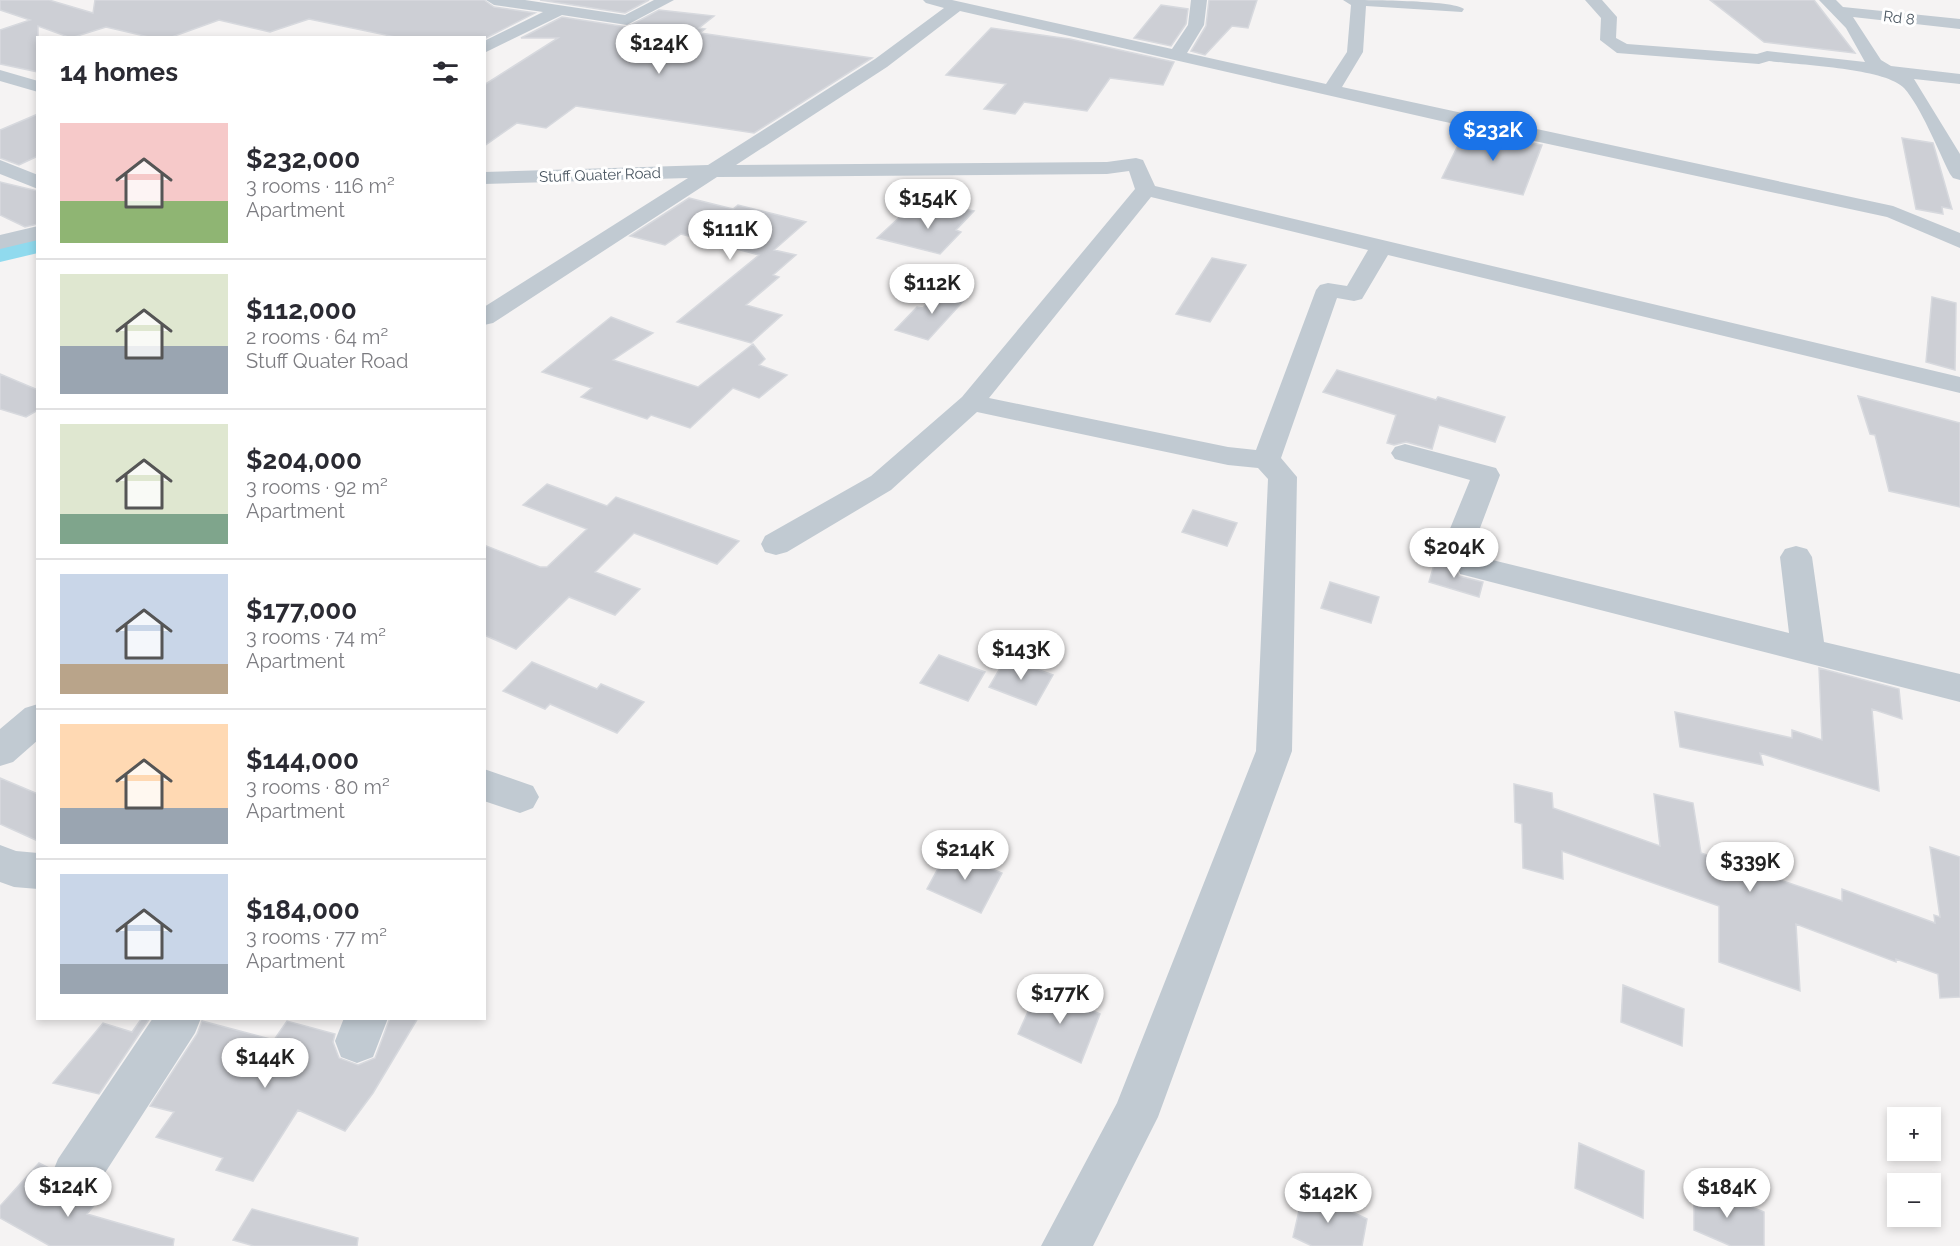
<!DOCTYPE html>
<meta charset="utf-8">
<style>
:root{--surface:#fff;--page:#f7f7f7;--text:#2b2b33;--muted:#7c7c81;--line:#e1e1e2;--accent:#1a73e8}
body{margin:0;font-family:Raleway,sans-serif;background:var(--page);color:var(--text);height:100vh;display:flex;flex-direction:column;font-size:22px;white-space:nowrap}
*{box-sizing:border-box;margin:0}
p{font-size:20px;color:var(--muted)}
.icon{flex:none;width:33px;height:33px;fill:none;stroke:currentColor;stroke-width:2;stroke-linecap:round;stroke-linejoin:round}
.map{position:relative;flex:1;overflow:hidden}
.panel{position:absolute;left:36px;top:36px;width:450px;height:984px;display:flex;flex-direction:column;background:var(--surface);border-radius:0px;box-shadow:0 3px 9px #0003}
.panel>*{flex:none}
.tools{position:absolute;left:1887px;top:1107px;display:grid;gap:12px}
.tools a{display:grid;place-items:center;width:54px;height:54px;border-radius:0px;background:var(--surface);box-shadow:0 3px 9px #0003;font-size:30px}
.price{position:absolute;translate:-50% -51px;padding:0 14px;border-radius:21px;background:#fff;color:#222;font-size:20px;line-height:39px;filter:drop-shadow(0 2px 3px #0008)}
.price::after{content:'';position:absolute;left:50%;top:36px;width:18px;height:14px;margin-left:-9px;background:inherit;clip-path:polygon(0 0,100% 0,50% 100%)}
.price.active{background:var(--accent);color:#fff}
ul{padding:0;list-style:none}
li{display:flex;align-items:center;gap:18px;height:150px;padding:0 24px}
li+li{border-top:2px solid var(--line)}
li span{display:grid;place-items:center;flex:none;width:168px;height:120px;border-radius:0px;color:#555}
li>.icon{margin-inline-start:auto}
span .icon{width:72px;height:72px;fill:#fffc;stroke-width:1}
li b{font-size:26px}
h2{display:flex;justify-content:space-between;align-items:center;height:72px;padding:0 24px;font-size:26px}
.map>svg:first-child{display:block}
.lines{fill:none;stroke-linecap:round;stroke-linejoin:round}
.canal{fill:#90daee;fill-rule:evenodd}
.building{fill:#cdcfd5;stroke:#d7d9de;stroke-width:1.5}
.minor{fill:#c1cad2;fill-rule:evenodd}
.labels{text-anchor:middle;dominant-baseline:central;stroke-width:6;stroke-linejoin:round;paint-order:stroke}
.far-street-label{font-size:15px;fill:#4a5661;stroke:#fff}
</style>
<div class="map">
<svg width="1960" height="1246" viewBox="0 0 1960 1246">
<rect width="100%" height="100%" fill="#f5f3f3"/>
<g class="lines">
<path class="canal" d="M38,239V253L0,262V248Z"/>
</g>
<path class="building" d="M0,0H49L93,13L95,0H484L494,7L535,13L486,38H400L309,19L270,32L219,20L169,38H153L106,27L71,38L38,26V72L0,64V30L30,20L0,10Z
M540,0H649L625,13Z
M1209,0H1257L1248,28L1232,26L1205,55L1191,51L1206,26Z
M1710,0H1814L1855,53L1764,42Z
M1161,5L1188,9L1186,24L1171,46L1134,38Z
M659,10L714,16L699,28L705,29L700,33L872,58L754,133L576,106L546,128L517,123L484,146V85L558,38H521L562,17L627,27Z
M991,28L1070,39L1174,62L1163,85L1110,78L1087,111L1024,102L1015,114L984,109L1006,84L946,75Z
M38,114V156L19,165L0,158V130Z
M1466,129L1542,145L1523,195L1442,178Z
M1902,138L1933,143L1952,209L1942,207L1943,214L1916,209Z
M0,182L38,191V224L25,227L0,215Z
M689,198L733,209L738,205L806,222L774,250L796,255L773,275L779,277L746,305L782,315L751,343L677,322L759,255L681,234L665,245L630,236Z
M946,205L974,211L956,230L961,232L940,254L877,238L903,214L930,220Z
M1212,258L1246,265L1210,322L1176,314Z
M941,289L968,296L928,340L895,330L917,307L923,308Z
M1932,297L1956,303L1955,370L1926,362Z
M611,317L653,333L613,360L698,387L753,344L765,359L759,365L787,375L759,398L733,388L690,428L651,415L647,419L581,397L592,388L542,372Z
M1337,370L1436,400L1438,397L1505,417L1495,442L1439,425L1432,449L1406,442L1394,445L1387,443L1396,415L1323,392Z
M0,374L38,390V410L26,417L0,409Z
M1858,396L1960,423V507L1889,491L1875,435L1870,434Z
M547,484L607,506L616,497L739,541L717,564L634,533L595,572L640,589L615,615L569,597L516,649L484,635V545L540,567H547L587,529L523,505Z
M1193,510L1237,523L1227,546L1182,532Z
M1436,558L1454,563L1459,576L1483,582L1479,597L1429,582Z
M1330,582L1379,597L1371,623L1321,608Z
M939,655L985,672L968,701L920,683Z
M1006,658L1053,675L1036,705L989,687Z
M532,662L597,689L601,684L644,702L617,733L550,704L545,709L503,691Z
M1819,668L1899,689L1902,719L1872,709L1879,791L1760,753L1763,765L1680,747L1675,712L1792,738V730L1822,740Z
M0,778L38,794V841L0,824Z
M1514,784L1552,793L1553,808L1660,846L1654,794L1693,803L1701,853L1842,901V889L1935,923L1934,915L1940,917L1930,847L1960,857V997L1940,998L1938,974L1896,959V962L1796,924L1800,991L1719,962V906L1562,851L1563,879L1523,868L1522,824L1515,822Z
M948,850L1002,873L981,913L927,889Z
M1623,985L1684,1009L1682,1046L1621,1022Z
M1039,987L1100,1014L1081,1063L1018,1034Z
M142,1018H150L99,1094L53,1083L103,1023L132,1032Z
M390,1018H418L373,1093L345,1131L298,1110L253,1181L216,1170L223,1158L156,1137L174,1112L150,1106L197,1034L202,1021L274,1040L287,1021L335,1034L333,1042L339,1058L358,1065L375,1058Z
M1579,1143L1644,1171L1643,1218L1575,1188Z
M39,1163L51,1169L49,1177L57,1195L76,1202L95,1192L102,1196L87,1214L174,1239L173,1246H50L0,1218V1206Z
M1694,1183L1764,1212V1246H1731L1694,1230Z
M1304,1189L1367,1219L1362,1246H1312L1293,1237Z
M252,1209L358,1238L357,1246H254L233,1240Z"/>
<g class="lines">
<path class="minor" d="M486,0H525L625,15L654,0H674L627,25L562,15L484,53V41L543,12L494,5Z
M923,0H952L1172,49L1188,25L1191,0H1207L1204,25L1187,53L1326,84L1347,52L1351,5L1343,0C1363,0 1454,0 1464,9L1462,12L1366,6L1363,52L1342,87L1893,206L1960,233V248L1887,217L1441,121L960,11L887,67L736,165L1107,162L1136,158L1143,160L1155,186L1960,377V393L1388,255L1362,299L1354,301L1337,298L1281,458L1297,477L1292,751L1158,1117L1093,1246H1041L1117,1103L1256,751L1268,479L1258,468L1228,465L977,412L891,490L787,552L776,555L765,552L761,544L765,536L871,476L962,397L1135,189L1129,171L1107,174L717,177L493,323L484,325V307L688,178L484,184V172L708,165L875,59L944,8L926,3ZM1151,197L1368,250L1347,286L1328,283L1320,285L1316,290L1256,450L1228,447L989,398Z
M1585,0H1602L1617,17L1616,38L1627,44L1757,54L1767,51L1865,62L1846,28L1819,0H1836L1843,7L1960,19V29L1853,17L1881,60L1891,66L1960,74V84L1914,79L1960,154V180L1953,178L1950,174C1938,150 1921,107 1904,88C1885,68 1798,65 1769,61L1759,64L1617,53L1600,40L1601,18Z
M0,70L38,81V92L0,81Z
M0,160L38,175V189L0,174Z
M38,226V240L0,249V235Z
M1405,444L1496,468L1500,475L1477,536L1484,558L1789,633L1780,557L1785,549L1796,546L1807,549L1812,557L1824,642L1960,674V702L1460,574L1447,536L1470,480L1395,459L1391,453L1395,447Z
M38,704V740L13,762L0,766V729L25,708Z
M484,769L533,786L539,797L533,808L520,813L484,801Z
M0,845L16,851L38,853V889L14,887L0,882Z
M153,1018H201L195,1033L92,1193L75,1200L58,1193L51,1176L58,1159Z
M344,1018H388L373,1057L357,1063L341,1057L335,1041Z"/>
</g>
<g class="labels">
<g class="far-street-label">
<text transform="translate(1899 18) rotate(7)">Rd 8</text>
<text transform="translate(600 175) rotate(-2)">Stuff Quater Road</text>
</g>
</g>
</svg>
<div class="tools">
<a>+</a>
<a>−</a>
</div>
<b class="price" style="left:659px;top:75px">$124K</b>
<b class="price active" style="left:1493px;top:162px">$232K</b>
<b class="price" style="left:928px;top:230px">$154K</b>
<b class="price" style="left:730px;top:261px">$111K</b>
<b class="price" style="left:932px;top:315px">$112K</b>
<b class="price" style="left:1454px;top:579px">$204K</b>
<b class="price" style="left:1021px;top:681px">$143K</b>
<b class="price" style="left:965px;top:881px">$214K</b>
<b class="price" style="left:1750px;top:893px">$339K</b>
<b class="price" style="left:1060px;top:1025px">$177K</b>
<b class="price" style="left:265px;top:1089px">$144K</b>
<b class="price" style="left:68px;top:1218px">$124K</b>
<b class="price" style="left:1727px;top:1219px">$184K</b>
<b class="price" style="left:1328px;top:1224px">$142K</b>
<section class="panel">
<h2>14 homes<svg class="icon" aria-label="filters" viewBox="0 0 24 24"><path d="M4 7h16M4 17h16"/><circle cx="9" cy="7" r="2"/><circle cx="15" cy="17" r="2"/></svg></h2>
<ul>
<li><span style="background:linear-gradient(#f6c9c9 65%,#8fb573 0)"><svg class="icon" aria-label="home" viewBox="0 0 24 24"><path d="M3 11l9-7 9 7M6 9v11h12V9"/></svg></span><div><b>$232,000</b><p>3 rooms · 116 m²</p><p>Apartment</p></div></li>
<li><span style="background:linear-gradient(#dfe7d0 60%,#9aa5b1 0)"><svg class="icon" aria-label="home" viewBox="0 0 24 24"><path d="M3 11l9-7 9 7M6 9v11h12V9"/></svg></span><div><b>$112,000</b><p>2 rooms · 64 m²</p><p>Stuff Quater Road</p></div></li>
<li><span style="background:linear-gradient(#dfe7d0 75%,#7fa58c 0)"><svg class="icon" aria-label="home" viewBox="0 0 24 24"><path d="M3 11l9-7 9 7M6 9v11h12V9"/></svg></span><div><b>$204,000</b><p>3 rooms · 92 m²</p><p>Apartment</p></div></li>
<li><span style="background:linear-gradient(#c9d6e8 75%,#b9a48a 0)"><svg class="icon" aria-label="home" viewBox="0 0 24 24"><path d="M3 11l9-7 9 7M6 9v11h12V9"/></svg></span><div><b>$177,000</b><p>3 rooms · 74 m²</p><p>Apartment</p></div></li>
<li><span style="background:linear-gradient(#ffd9b3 70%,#9aa5b1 0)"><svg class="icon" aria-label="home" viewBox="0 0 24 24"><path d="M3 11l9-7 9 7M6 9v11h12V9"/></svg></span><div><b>$144,000</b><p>3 rooms · 80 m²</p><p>Apartment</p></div></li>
<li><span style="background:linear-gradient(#c9d6e8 75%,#9aa5b1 0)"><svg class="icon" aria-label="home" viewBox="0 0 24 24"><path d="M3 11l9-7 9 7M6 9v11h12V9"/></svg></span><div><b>$184,000</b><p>3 rooms · 77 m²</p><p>Apartment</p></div></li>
</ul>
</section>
</div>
